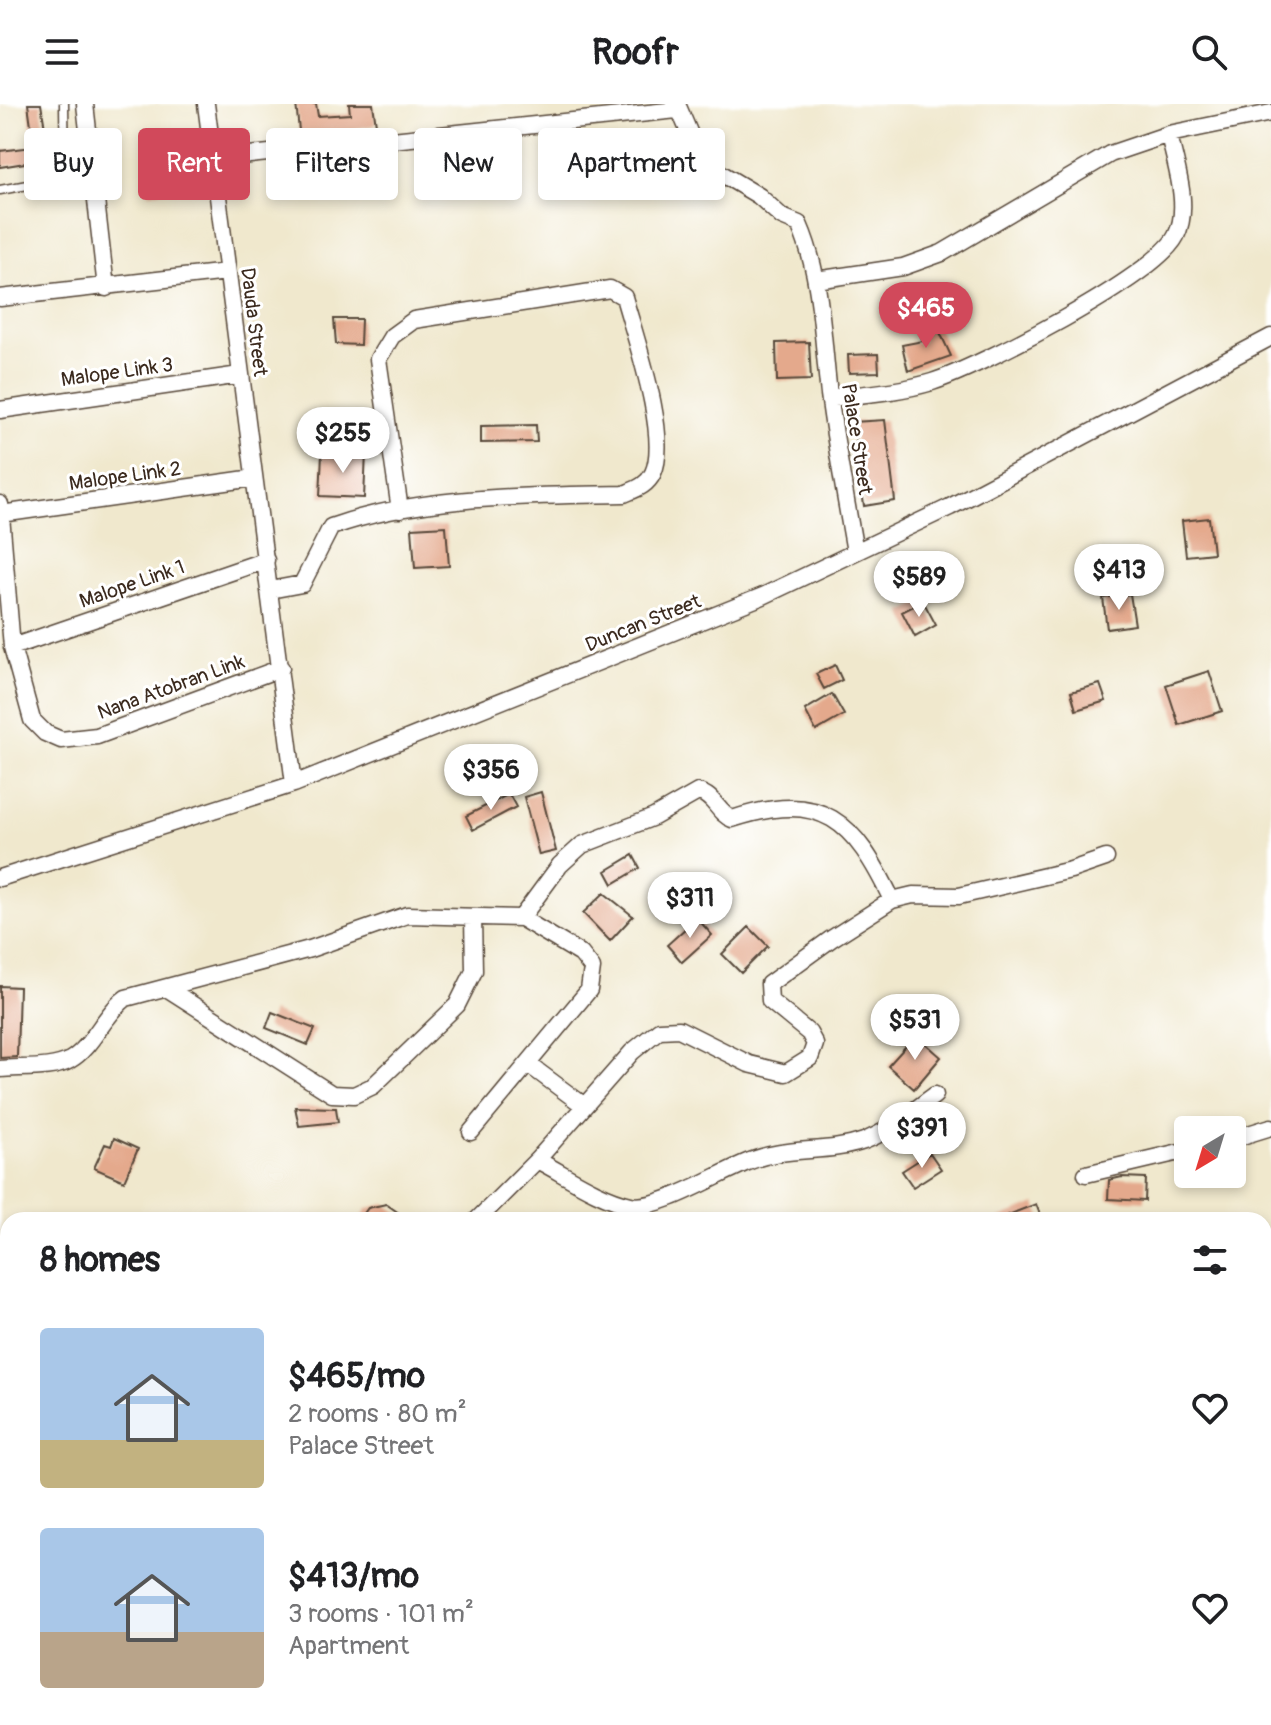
<!DOCTYPE html>
<meta charset="utf-8">
<style>
:root{--surface:#fff;--page:#f6f6f6;--text:#202124;--muted:#757577;--accent:#d1495b}
body{margin:0;font-family:Pangolin,sans-serif;background:var(--page);color:var(--text);height:100vh;display:flex;flex-direction:column;font-size:30px;white-space:nowrap}
*{box-sizing:border-box;margin:0}
p{font-size:26px;color:var(--muted)}
.icon{flex:none;width:44px;height:44px;fill:none;stroke:currentColor;stroke-width:2;stroke-linecap:round;stroke-linejoin:round}
.map{position:relative;flex:1;overflow:hidden}
.panel{position:absolute;left:0px;top:1108px;width:1272px;height:514px;display:flex;flex-direction:column;background:var(--surface);border-radius:24px 24px 0 0;box-shadow:0 4px 12px #0003}
.panel>*{flex:none}
.guide{position:absolute;left:24px;top:24px;width:800px;height:72px;display:flex;gap:16px}
.needle{width:52px;rotate:218deg}
.buttons{position:absolute;left:1174px;top:1012px;display:grid;gap:16px}
.buttons a{display:grid;place-items:center;width:72px;height:72px;border-radius:8px;background:var(--surface);box-shadow:0 4px 12px #0003;font-size:40px}
.price{position:absolute;translate:-50% -68px;padding:0 18px;border-radius:28px;background:#fff;color:#222;font-size:26px;line-height:52px;filter:drop-shadow(0 2px 4px #0008)}
.price::after{content:'';position:absolute;left:50%;top:48px;width:24px;height:18px;margin-left:-12px;background:inherit;clip-path:polygon(0 0,100% 0,50% 100%)}
.price.active{background:var(--accent);color:#fff}
ul{padding:0;list-style:none}
li{display:flex;align-items:center;gap:24px;height:200px;padding:0 40px}
li span{display:grid;place-items:center;flex:none;width:224px;height:160px;border-radius:8px;color:#555}
li>.icon{margin-inline-start:auto}
span .icon{width:96px;height:96px;fill:#fffc;stroke-width:1}
li b{font-size:34px}
h2{display:flex;justify-content:space-between;align-items:center;height:96px;padding:0 40px;font-size:34px}
.tag{padding:0 28px;border-radius:8px;background:var(--surface);box-shadow:0 4px 12px #0003;font-size:28px;line-height:72px}
.tag.active{background:var(--accent);color:#fff}
header{display:flex;justify-content:space-between;align-items:center;height:104px;padding:0 40px;background:var(--surface);font-size:36px;font-weight:700}
.map>svg:first-child{display:block}
.building{fill:#e4a98c}
.lines{fill:none;stroke-linecap:round;stroke-linejoin:round}
.lane-casing{stroke:#564638;stroke-width:11}
.street-casing{stroke:#564638;stroke-width:19}
.primary-casing{stroke:#564638;stroke-width:27}
.lane{stroke:#fff;stroke-width:8}
.street{stroke:#fff;stroke-width:16}
.primary{stroke:#f6c16b;stroke-width:24}
.labels{text-anchor:middle;dominant-baseline:central;stroke-width:6;stroke-linejoin:round;paint-order:stroke}
.street-label{font-size:20px;fill:#3b2a1e;stroke:#fff}
</style>
<header><svg class="icon" aria-label="menu" viewBox="0 0 24 24"><path d="M4 6h16M4 12h16M4 18h16"/></svg>Roofr<svg class="icon" aria-label="search" viewBox="0 0 24 24"><circle cx="10" cy="10" r="6"/><path d="M15 15l6 6"/></svg></header>
<div class="map">
<svg width="1271" height="1621" viewBox="0 0 1271 1621">
<rect width="100%" height="100%" fill="#fff"/>
<filter id="ink" filterUnits="userSpaceOnUse"><feTurbulence type="fractalNoise" baseFrequency=".0125" numOctaves="2"/><feDisplacementMap in="SourceGraphic" scale="16" xChannelSelector="R" yChannelSelector="G"/><feConvolveMatrix kernelMatrix="1 2 1 2 8 2 1 2 1" color-interpolation-filters="sRGB"/></filter>
<filter id="wash" filterUnits="userSpaceOnUse"><feTurbulence type="fractalNoise" baseFrequency=".006" numOctaves="4" result="noise"/><feDisplacementMap in="SourceGraphic" scale="32" xChannelSelector="R" yChannelSelector="G"/><feGaussianBlur stdDeviation="1.8" result="paint"/><feColorMatrix in="noise" values="0 0 0 0 0 0 0 0 0 0 0 0 0 0 0 0 0 1.4 0 .05"/><feComposite in="paint" operator="in"/></filter>
<g filter="url(#wash)">
<rect width="100%" height="100%" fill="#f0e8cd"/>
<g id="blocks">
<path class="building" d="M28,0H41L50,55L0,63V47L34,43Z
M296,0H316L318,12L350,10L349,0H373L376,21L300,35Z
M196,59L200,80L149,89L146,67Z
M334,215H361L360,241L336,240Z
M937,222L951,252L908,267L902,241L923,237L920,230Z
M809,238L811,276L777,277L776,239Z
M878,250L879,268L849,269L848,251Z
M885,316L895,397L864,402L853,318Z
M536,321L537,338L481,339V322Z
M366,348L364,394L320,392L322,350Z
M1209,414L1213,449L1186,452L1182,417Z
M446,422L449,462L415,464L412,424Z
M1130,490L1135,521L1107,525L1103,494Z
M923,497L936,521L915,533L902,508Z
M835,561L842,576L824,585L816,570Z
M1209,567L1222,607L1179,621L1166,581Z
M1100,580L1106,597L1076,606L1071,588Z
M832,590L844,611L816,627L805,606Z
M541,688L556,747L539,751L524,693Z
M509,690L516,703L473,726L466,712Z
M633,751L640,764L613,780L606,767Z
M604,789L633,812L610,837L583,809Z
M697,814L712,831L682,858L667,841Z
M749,823L768,842L741,869L722,850Z
M0,882L19,883L17,953L0,954Z
M272,908L315,925L308,941L266,924Z
M916,931L941,953L914,985L888,962Z
M295,1003L336,1004L338,1018L299,1022Z
M114,1034L138,1045L124,1077L94,1064L105,1040L111,1042Z
M930,1049L941,1065L913,1083L902,1067Z
M1122,1073L1146,1074L1145,1097L1108,1095L1109,1076Z
M386,1100L409,1116H359L368,1104Z
M1036,1100L1042,1116H999L998,1115Z"/>
</g>
</g>
<g filter="url(#ink)">
<use href="#blocks" fill-opacity="0" stroke="#564638" stroke-width="2"/>
<g class="lines">
<defs>
<path id="lane" d="M0,86L60,75L65,70L64,0"/>
<path id="street" d="M85,0L106,184
M206,0L294,680
M677,0L694,40L717,67L759,92L782,113L799,120C822,172 822,233 829,290C836,343 846,396 855,448
M212,55L677,6
M816,176L903,163L942,149L1110,50L1169,30L1271,9
M0,194L227,168
M830,294C864,290 899,288 932,278C979,263 1155,173 1176,132C1191,102 1175,61 1169,30
M0,306L240,271
M0,400L12,543L32,616L45,629L61,636L97,632L281,564
M1,410L254,374
M270,486L302,480L331,423C419,391 531,392 624,390C636,385 647,382 653,369C670,333 635,233 624,193L610,185L414,216L392,232L378,255L400,406
M12,543L266,456
M0,774L294,680L763,492L950,403L1271,233
M521,814L560,761L582,741L654,713L698,688C714,691 718,710 732,715C823,685 854,717 892,796
M168,885L332,990L354,991L373,982L457,901L474,867L473,813
M528,960L583,1001
M0,965C20,963 53,966 70,956C92,944 104,910 126,894L310,845L407,811L521,814L581,850L592,864L589,886L471,1028
M1232,1035L1271,1023
M537,1056C566,1071 599,1094 631,1101C659,1107 721,1068 750,1057C787,1042 827,1050 864,1037C890,1027 913,1007 935,991
M1086,1070L1188,1046
M477,1116L537,1056L632,948L659,926L679,925L749,960L786,969L810,954L815,940L809,929L770,897L769,880L831,835L892,796L913,791L959,792L1071,766L1106,754
M0,1259L8,1284
M1264,1265L1271,1264
M0,1562L8,1563
M168,1614L171,1621
M955,1621L962,1614"/>
<path id="primary" d="M1264,1434L1271,1433
M736,1621L751,1614"/>
</defs>
<use href="#lane" class="lane-casing"/>
<use href="#street" class="street-casing"/>
<use href="#primary" class="primary-casing"/>
<use href="#lane" class="lane"/>
<use href="#street" class="street"/>
<use href="#primary" class="primary"/>
</g>
</g>
<g class="labels">
<g class="street-label">
<text transform="translate(254 218) rotate(83)">Dauda Street</text>
<text transform="translate(117 268) rotate(-8)">Malope Link 3</text>
<text transform="translate(857 335) rotate(81)">Palace Street</text>
<text transform="translate(125 372) rotate(-8)">Malope Link 2</text>
<text transform="translate(132 480) rotate(-19)">Malope Link 1</text>
<text transform="translate(643 519) rotate(-22)">Duncan Street</text>
<text transform="translate(171 583) rotate(-20)">Nana Atobran Link</text>
</g>
</g>
</svg>
<div class="buttons">
<a><svg class="needle" viewBox="-14 -14 28 28"><path d="M0-13l5 13h-10z" fill="#e53935"/><path d="M0 13l5-13h-10z" fill="#757577"/></svg></a>
</div>
<b class="price active" style="left:926px;top:246px">$465</b>
<b class="price" style="left:343px;top:371px">$255</b>
<b class="price" style="left:1119px;top:508px">$413</b>
<b class="price" style="left:919px;top:515px">$589</b>
<b class="price" style="left:491px;top:708px">$356</b>
<b class="price" style="left:690px;top:836px">$311</b>
<b class="price" style="left:915px;top:958px">$531</b>
<b class="price" style="left:922px;top:1066px">$391</b>
<div class="guide">
<a class="tag">Buy</a>
<a class="tag active">Rent</a>
<a class="tag">Filters</a>
<a class="tag">New</a>
<a class="tag">Apartment</a>
</div>
<section class="panel">
<h2>8 homes<svg class="icon" aria-label="filters" viewBox="0 0 24 24"><path d="M4 7h16M4 17h16"/><circle cx="9" cy="7" r="2"/><circle cx="15" cy="17" r="2"/></svg></h2>
<ul>
<li><span style="background:linear-gradient(#a9c7e8 70%,#c2b280 0)"><svg class="icon" aria-label="home" viewBox="0 0 24 24"><path d="M3 11l9-7 9 7M6 9v11h12V9"/></svg></span><div><b>$465/mo</b><p>2 rooms · 80 m²</p><p>Palace Street</p></div><svg class="icon" aria-label="heart" viewBox="0 0 24 24"><path d="M12 20l-8-8c-3-5 5-10 8-4 3-6 11-1 8 4z"/></svg></li>
<li><span style="background:linear-gradient(#a9c7e8 65%,#b9a48a 0)"><svg class="icon" aria-label="home" viewBox="0 0 24 24"><path d="M3 11l9-7 9 7M6 9v11h12V9"/></svg></span><div><b>$413/mo</b><p>3 rooms · 101 m²</p><p>Apartment</p></div><svg class="icon" aria-label="heart" viewBox="0 0 24 24"><path d="M12 20l-8-8c-3-5 5-10 8-4 3-6 11-1 8 4z"/></svg></li>
</ul>
</section>
</div>
